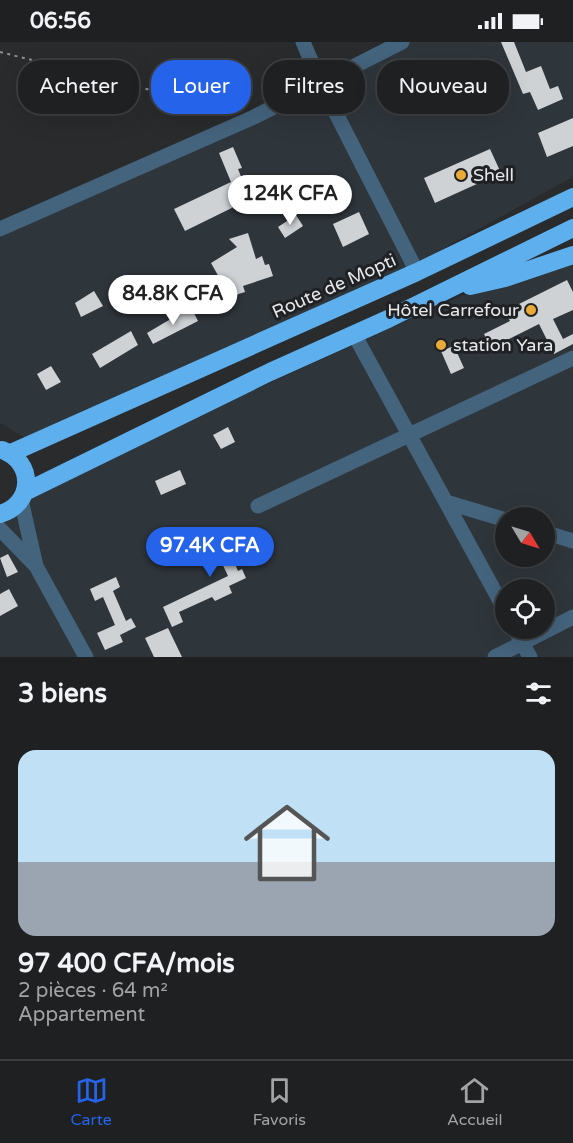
<!DOCTYPE html>
<html lang="fr">
<meta charset="utf-8">
<style>
:root{--surface:#1f2022;--page:#27282a;--text:#f1f3f6;--muted:#a1a3a5;--line:#3c3e40;--accent:#2563eb}
body{margin:0;font-family:"Varela Round",sans-serif;background:var(--page);color:var(--text);height:100vh;display:flex;flex-direction:column;font-size:22px;white-space:nowrap}
*{box-sizing:border-box;margin:0}
p{font-size:20px;color:var(--muted)}
.icon{flex:none;width:33px;height:33px;fill:none;stroke:currentColor;stroke-width:2;stroke-linecap:round;stroke-linejoin:round}
.map{position:relative;height:615px;overflow:hidden}
.panel{display:flex;flex-direction:column;background:var(--surface);flex:1}
.panel>*{flex:none}
.guide{position:absolute;left:18px;top:18px;width:537px;height:54px;display:flex;gap:12px}
.needle{width:39px;rotate:128deg}
.controls{position:absolute;left:495px;top:465px;display:grid;gap:12px}
.controls a{display:grid;place-items:center;width:60px;height:60px;border-radius:50%;background:var(--surface);box-shadow:0 6px 24px #0002,0 0 0 2px var(--line);font-size:30px}
.price{position:absolute;translate:-50% -51px;padding:0 14px;border-radius:21px;background:#fff;color:#222;font-size:20px;line-height:39px;filter:drop-shadow(0 2px 3px #0008)}
.price::after{content:'';position:absolute;left:50%;top:36px;width:18px;height:14px;margin-left:-9px;background:inherit;clip-path:polygon(0 0,100% 0,50% 100%)}
.price.on{background:var(--accent);color:#fff}
ul{padding:0;list-style:none}
li{display:grid;align-content:center;gap:12px;height:318px;padding:0 18px}
li span{display:grid;place-items:center;height:186px;border-radius:18px;color:#555}
li>.icon{margin-inline-start:auto}
span .icon{width:108px;height:108px;fill:#fffc;stroke-width:1}
li b{font-size:26px}
h2{display:flex;justify-content:space-between;align-items:center;height:72px;padding:0 18px;font-size:26px}
.chip{padding:0 21px;border-radius:24px;background:var(--surface);box-shadow:0 6px 24px #0002,0 0 0 2px var(--line);font-size:21px;line-height:54px}
.chip.on{background:var(--accent);color:#fff}
.status{display:flex;justify-content:space-between;align-items:center;height:42px;padding:0 30px;background:var(--surface);direction:ltr}
.status svg{height:16px;fill:currentColor}
.menu{display:flex;justify-content:space-around;align-items:center;height:84px;border-top:2px solid var(--line);background:var(--surface);font-size:16px;color:var(--muted)}
.menu a{display:grid;justify-items:center;gap:3px}
.menu .on{color:var(--accent)}
.map>svg:first-child{display:block}
.built{fill:#2e353b;fill-rule:evenodd}
.building{fill:#cfd2d5}
.lines{fill:none;stroke-linecap:round;stroke-linejoin:round}
.path{stroke:#8e9092;stroke-width:2;stroke-dasharray:3 4.5;stroke-linecap:butt}
.minor{stroke:#44637c;stroke-width:15}
.highway{stroke:#5dafee;stroke-width:18}
.poi-dot{fill:#e9ab38;stroke:#1f2124;stroke-width:2}
.labels{text-anchor:middle;dominant-baseline:central;stroke-width:6;stroke-linejoin:round;paint-order:stroke}
.poi-label{font-size:18px;fill:#e6e8e9;stroke:#1f2124;text-anchor:start}
.street-label{font-size:18px;fill:#e6e8e9;stroke:#1f2124}
</style>
<div class="status"><b>06:56</b><svg viewBox="0 0 49 12"><path d="M0 12V9h3v3zM5 12V6h3v6zM10 12V3h3v9zM15 12V0h3v12zM26 1h20v11H26zM47 4h2v5h-2z"/></svg></div>
<div class="map">
<svg width="573" height="615" viewBox="0 0 573 615">
<rect width="100%" height="100%" fill="#292b2d"/>
<path class="built" d="M402,0H573V135L417,221L42,406L0,381V187Z
M573,210V615H0V463L521,227ZM506,476H544V514H506ZM506,548H544V586H506Z"/>
<path class="building" d="M501,0H514L526,30L541,24L550,47L558,44L563,57L538,68L530,50L523,52Z
M573,76V104L547,115L538,91Z
M233,105L242,126L238,127L250,157L185,189L174,167L231,140L219,111Z
M490,107L501,131L435,161L424,136Z
M359,170L369,192L343,205L333,182Z
M296,173L303,184L285,196L278,185Z
M248,191L256,217L262,214L265,223L269,222L273,234L243,244L245,250L213,260L206,242L220,237L211,221L237,205L229,197Z
M567,238L573,250V268L553,277L563,297L573,292V302L554,312L539,282L491,306L484,292L510,279L505,269Z
M94,249L103,264L81,275L75,261Z
M191,265L198,279L153,302L147,291Z
M131,289L138,303L100,326L92,312Z
M454,304L464,326L451,332L441,309Z
M51,324L61,340L46,348L37,332Z
M228,385L235,400L221,407L213,393Z
M180,428L186,442L161,453L155,439Z
M231,485L236,497L226,501L238,529L242,527L246,536L229,544L232,551L215,559L212,555L179,570L183,580L172,585L163,565L228,534L215,506L204,512L199,500Z
M8,512L18,530L7,535L0,516Z
M116,535L120,545L113,549L126,579L131,576L136,585L120,593L123,600L105,608L97,591L115,583L103,555L95,559L90,547Z
M9,547L18,564L0,574V552Z
M168,586L182,615H154L145,596Z"/>
<g class="lines">
<path class="path" d="M0,10L234,69"/>
<path class="minor" d="M303,0L321,42L417,230
M0,187L254,75L402,0
M354,292L506,570
M21,458L36,524
M446,460L506,478
M258,464L573,316
M0,487L36,524L86,615
M544,490L573,499
M514,586L530,615
M495,615L573,575"/>
<path class="highway" d="M470,244L505,236L573,213
M11,411L417,230L573,155
M25,450L270,330L388,277L573,186
M0,472C34,462 35,420 2,408"/>
</g>
<g class="poi-dot">
<circle cx="461" cy="133" r="6"/>
<circle cx="531" cy="268" r="6"/>
<circle cx="441" cy="303" r="6"/>
</g>
<g class="labels">
<g class="poi-label">
<text x="473" y="133">Shell</text>
<text x="519" y="268" text-anchor="end">Hôtel Carrefour</text>
<text x="453" y="303">station Yara</text>
</g>
<g class="street-label">
<text transform="translate(334 244) rotate(-24)">Route de Mopti</text>
</g>
</g>
</svg>
<div class="controls">
<a><svg class="needle" viewBox="-14 -14 28 28"><path d="M0-13l5 13h-10z" fill="#e53935"/><path d="M0 13l5-13h-10z" fill="#a1a3a5"/></svg></a>
<a><svg class="icon" aria-label="locate" viewBox="0 0 24 24"><circle cx="12" cy="12" r="6"/><path d="M12 2v4M12 18v4M2 12h4M18 12h4"/></svg></a>
</div>
<b class="price" style="left:290px;top:184px">124K CFA</b>
<b class="price" style="left:173px;top:284px">84.8K CFA</b>
<b class="price on" style="left:210px;top:536px">97.4K CFA</b>
<div class="guide">
<a class="chip">Acheter</a>
<a class="chip on">Louer</a>
<a class="chip">Filtres</a>
<a class="chip">Nouveau</a>
</div>
</div>
<section class="panel">
<h2>3 biens<svg class="icon" aria-label="filters" viewBox="0 0 24 24"><path d="M4 7h16M4 17h16"/><circle cx="9" cy="7" r="2"/><circle cx="15" cy="17" r="2"/></svg></h2>
<ul>
<li><span style="background:linear-gradient(#bfe0f5 60%,#9aa5b1 0)"><svg class="icon" aria-label="home" viewBox="0 0 24 24"><path d="M3 11l9-7 9 7M6 9v11h12V9"/></svg></span><div><b>97 400 CFA/mois</b><p>2 pièces · 64 m²</p><p>Appartement</p></div></li>
</ul>
</section>
<nav class="menu">
<a class="on"><svg class="icon" aria-label="map" viewBox="0 0 24 24"><path d="M3 6l6-2 6 2 6-2v14l-6 2-6-2-6 2zM9 4v14M15 6v14"/></svg>Carte</a>
<a><svg class="icon" aria-label="saved" viewBox="0 0 24 24"><path d="M7 4h10v16l-5-4-5 4z"/></svg>Favoris</a>
<a><svg class="icon" aria-label="home" viewBox="0 0 24 24"><path d="M3 11l9-7 9 7M6 9v11h12V9"/></svg>Accueil</a>
</nav>
